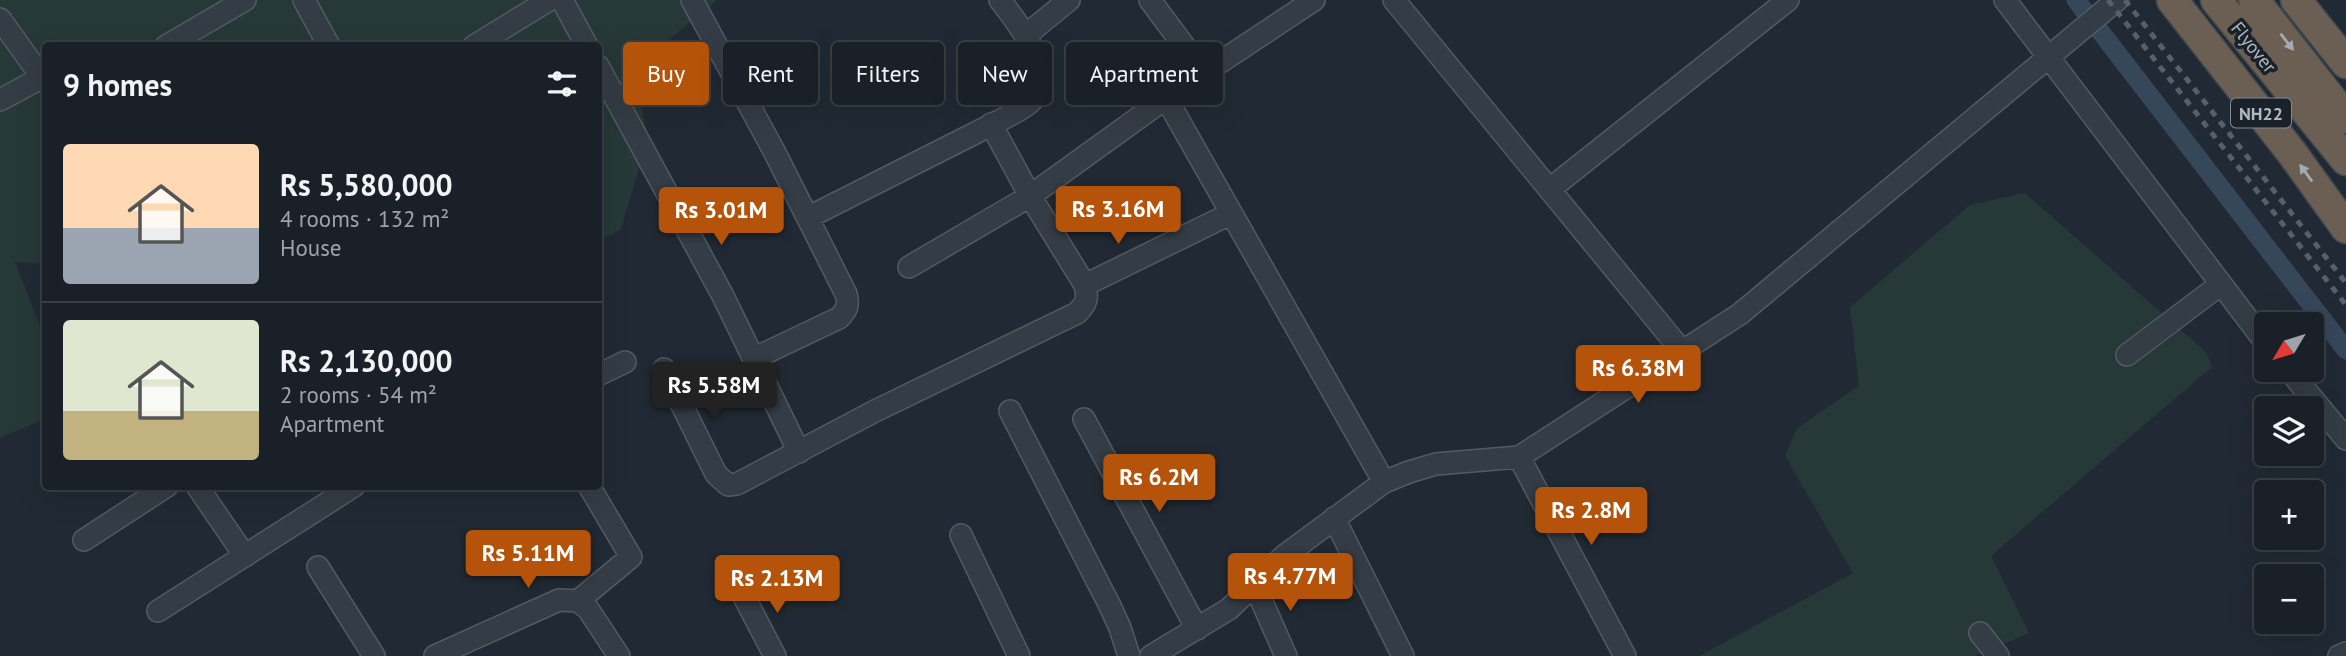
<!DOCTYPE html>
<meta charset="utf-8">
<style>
:root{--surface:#192027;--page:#22282f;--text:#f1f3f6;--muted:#9fa3a7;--line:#373e44;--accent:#b45309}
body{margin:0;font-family:"PT Sans",sans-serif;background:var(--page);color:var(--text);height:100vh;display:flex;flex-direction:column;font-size:26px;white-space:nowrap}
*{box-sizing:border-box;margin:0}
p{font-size:23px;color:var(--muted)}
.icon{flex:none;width:38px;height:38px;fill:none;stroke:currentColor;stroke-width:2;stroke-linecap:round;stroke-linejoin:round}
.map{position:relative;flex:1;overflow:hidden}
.drawer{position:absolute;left:42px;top:42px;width:560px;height:448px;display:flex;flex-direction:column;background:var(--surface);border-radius:7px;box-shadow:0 7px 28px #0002,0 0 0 2px var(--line)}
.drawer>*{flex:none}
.hud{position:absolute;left:623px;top:42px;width:665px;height:63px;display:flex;gap:14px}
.needle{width:46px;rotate:232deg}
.controls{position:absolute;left:2254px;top:312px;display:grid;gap:14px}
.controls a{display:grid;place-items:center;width:70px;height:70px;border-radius:7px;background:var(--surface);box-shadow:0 7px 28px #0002,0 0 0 2px var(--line);font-size:35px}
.price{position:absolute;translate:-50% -60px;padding:0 16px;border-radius:7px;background:var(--accent);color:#fff;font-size:23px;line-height:46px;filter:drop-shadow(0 2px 4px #0008)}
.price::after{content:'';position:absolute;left:50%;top:42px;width:21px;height:16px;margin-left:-10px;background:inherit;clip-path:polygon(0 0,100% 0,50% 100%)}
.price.selected{background:#222;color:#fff}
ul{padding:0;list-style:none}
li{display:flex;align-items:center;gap:21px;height:175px;padding:0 21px}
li+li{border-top:2px solid var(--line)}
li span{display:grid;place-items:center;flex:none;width:196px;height:140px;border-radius:7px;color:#555}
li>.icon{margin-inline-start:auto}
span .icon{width:84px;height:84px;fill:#fffc;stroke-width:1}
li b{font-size:30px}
h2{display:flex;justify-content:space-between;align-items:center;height:84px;padding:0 21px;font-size:30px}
.tag{padding:0 24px;border-radius:7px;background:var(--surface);box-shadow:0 7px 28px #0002,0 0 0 2px var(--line);font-size:24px;line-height:63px}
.tag.selected{background:var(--accent);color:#fff}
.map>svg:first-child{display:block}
.green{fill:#263837}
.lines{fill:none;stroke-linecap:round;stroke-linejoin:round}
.canal{stroke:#36475a;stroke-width:19}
.minor-casing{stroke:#525a63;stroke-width:24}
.highway-casing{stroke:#3f474f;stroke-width:33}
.minor{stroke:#343c45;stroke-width:21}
.highway{stroke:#6a5f52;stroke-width:30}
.rail{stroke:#56606b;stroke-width:5;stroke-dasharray:7 7;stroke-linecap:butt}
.oneway{fill:#a4aab1}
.labels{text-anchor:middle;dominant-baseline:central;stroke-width:7;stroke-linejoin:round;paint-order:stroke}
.shield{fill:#1a2129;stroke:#828a94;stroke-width:2}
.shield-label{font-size:18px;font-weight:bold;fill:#aeb7c2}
.street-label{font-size:19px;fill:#aeb7c2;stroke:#1a2129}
</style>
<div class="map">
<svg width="2346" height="656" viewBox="0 0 2346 656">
<rect width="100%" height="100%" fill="#212a34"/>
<path class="green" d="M0,0H717L633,70L648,137L621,229L599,241L598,46H46L45,264L15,262L45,339V419L0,438Z
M2025,193L2206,352L2212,367L1991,556L2029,633L1975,656H1699L1853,573L1785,456L1797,428L1859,386L1850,307L1970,205Z"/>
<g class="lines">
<path class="canal" d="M2076,0L2346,350"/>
<defs>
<path id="minor" d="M304,0L329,46
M562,0L587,46
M692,0L774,151L846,294C849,305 847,310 839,318L755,358
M1150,0L1204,73
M1314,0L1166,98L1384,482
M1394,0L1682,351
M2005,0L2266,343
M0,19L46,83
M1026,35L1069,0
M166,46L245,0
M474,46L549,0
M598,66L723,296L799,452
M0,100L41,78
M991,124L1030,196L1085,285L1230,214
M1550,189L1788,0
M809,217L1001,120C1013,113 1029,107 1037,94C1053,66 1016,21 1000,0
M909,267L1030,196L1166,98
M2127,355L2221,284
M664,369L716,474L728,485L737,484L875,411L1077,313C1087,303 1088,298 1085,285
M2288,369L2346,439
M598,375L625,362
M1010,411L1110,606L1120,628L1129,656
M1084,419L1197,629
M1519,457L1625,656
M197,486L245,556
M1334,518L1403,656
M961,535L1019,656
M84,540L167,486
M318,567L374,656
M1255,586L1286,656
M742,593L775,656
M578,601L631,557L589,486
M158,611L354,486
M1980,633L1998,656
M435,656L559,600L578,601L588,609L619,656
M1151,656L1229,609L1284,556L1384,482L1409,472L1436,464L1519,457L1740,314L2117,0
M2339,656L2346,653"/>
<path id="highway" d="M2172,0L2292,153L2346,228
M2216,0L2346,160
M2254,0L2346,118
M2296,0L2346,63"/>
</defs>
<use href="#minor" class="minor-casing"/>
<use href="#highway" class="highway-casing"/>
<use href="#minor" class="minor"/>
<use href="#highway" class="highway"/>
<path class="rail" d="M2108,0L2346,305
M2125,0L2346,283"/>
</g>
<defs><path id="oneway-solid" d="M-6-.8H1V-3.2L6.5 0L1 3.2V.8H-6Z" transform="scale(1.75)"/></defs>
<g class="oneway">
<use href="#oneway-solid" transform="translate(2287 42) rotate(52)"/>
<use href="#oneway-solid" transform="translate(2306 173) rotate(-126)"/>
</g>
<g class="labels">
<rect class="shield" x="2231" y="98.5" width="60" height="29" rx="5"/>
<g class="shield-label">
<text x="2261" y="113">NH22</text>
</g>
<g class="street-label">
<text transform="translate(2254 47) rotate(51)">Flyover</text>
</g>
</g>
</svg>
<div class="controls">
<a><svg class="needle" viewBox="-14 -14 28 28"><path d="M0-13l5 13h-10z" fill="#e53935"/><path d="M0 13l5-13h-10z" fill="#9fa3a7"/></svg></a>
<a><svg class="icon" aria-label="layers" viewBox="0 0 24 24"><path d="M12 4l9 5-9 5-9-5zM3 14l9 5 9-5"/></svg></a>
<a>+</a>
<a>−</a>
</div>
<b class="price" style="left:1118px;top:246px">Rs 3.16M</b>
<b class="price" style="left:721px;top:247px">Rs 3.01M</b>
<b class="price" style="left:1638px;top:405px">Rs 6.38M</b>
<b class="price selected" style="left:714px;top:422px">Rs 5.58M</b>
<b class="price" style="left:1159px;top:514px">Rs 6.2M</b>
<b class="price" style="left:1591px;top:547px">Rs 2.8M</b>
<b class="price" style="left:528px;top:590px">Rs 5.11M</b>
<b class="price" style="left:1290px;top:613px">Rs 4.77M</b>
<b class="price" style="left:777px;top:615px">Rs 2.13M</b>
<div class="hud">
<a class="tag selected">Buy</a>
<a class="tag">Rent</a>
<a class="tag">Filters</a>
<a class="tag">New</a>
<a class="tag">Apartment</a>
</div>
<section class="drawer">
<h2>9 homes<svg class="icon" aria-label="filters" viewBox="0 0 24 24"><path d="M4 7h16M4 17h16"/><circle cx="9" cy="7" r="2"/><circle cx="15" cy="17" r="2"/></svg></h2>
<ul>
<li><span style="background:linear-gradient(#ffd9b3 60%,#9aa5b1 0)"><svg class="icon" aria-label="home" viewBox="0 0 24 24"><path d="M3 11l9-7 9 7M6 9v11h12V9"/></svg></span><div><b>Rs 5,580,000</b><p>4 rooms · 132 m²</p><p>House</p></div></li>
<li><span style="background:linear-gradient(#dfe7d0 65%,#c2b280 0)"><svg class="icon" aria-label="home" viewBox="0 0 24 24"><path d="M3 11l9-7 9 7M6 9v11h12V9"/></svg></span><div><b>Rs 2,130,000</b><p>2 rooms · 54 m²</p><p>Apartment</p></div></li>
</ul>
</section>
</div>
